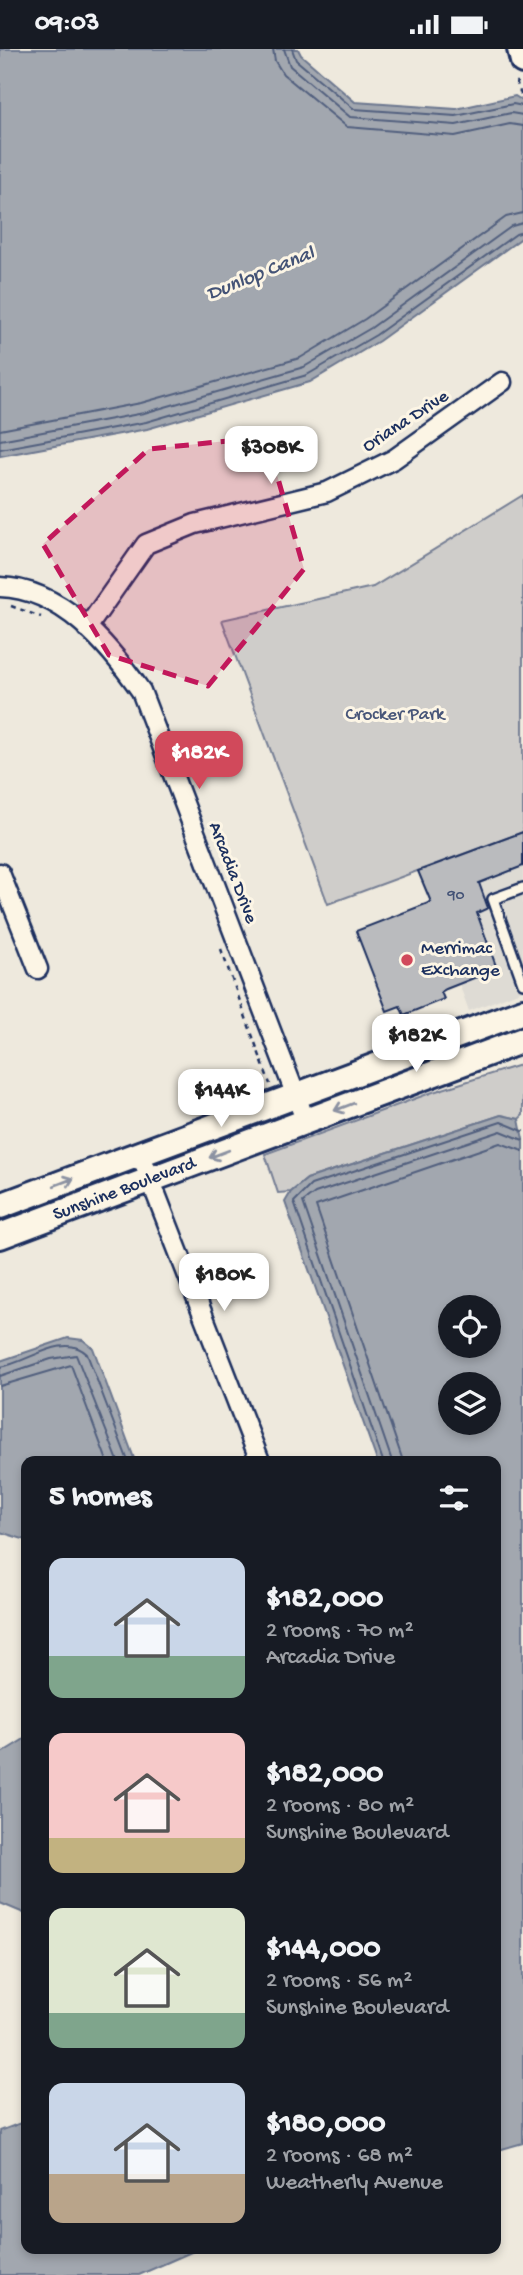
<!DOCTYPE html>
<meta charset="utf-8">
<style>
:root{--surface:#171b24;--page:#20242c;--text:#f1f3f6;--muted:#9ea1a6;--accent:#d1495b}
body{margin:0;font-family:"Gochi Hand",sans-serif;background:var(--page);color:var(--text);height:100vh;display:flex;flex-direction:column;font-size:26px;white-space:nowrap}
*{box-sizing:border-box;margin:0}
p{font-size:23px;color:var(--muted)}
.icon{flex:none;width:38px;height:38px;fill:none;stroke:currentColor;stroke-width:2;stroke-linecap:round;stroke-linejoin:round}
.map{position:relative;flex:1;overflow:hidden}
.drawer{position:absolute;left:21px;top:1407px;width:480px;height:798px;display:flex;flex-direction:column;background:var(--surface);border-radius:14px;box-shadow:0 4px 10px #0003}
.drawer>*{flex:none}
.buttons{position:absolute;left:438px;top:1246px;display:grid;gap:14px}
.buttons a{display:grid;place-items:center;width:63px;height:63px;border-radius:50%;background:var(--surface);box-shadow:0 4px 10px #0003;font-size:35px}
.price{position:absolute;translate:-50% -60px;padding:0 16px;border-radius:14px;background:#fff;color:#222;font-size:23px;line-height:46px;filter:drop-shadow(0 2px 4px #0008)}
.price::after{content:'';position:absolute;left:50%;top:42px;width:21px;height:16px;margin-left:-10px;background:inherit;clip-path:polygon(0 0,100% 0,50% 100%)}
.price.on{background:var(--accent);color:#fff}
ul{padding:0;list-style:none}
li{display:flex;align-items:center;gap:21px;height:175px;padding:0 28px}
li span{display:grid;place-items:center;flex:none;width:196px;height:140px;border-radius:14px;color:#555}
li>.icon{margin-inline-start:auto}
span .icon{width:84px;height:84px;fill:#fffc;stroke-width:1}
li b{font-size:30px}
h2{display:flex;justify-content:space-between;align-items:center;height:84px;padding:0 28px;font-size:30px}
.status{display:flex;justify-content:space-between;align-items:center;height:49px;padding:0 35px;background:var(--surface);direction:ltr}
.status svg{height:19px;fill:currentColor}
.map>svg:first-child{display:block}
.built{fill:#dedbd4}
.green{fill:#cfcdca;stroke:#757e94;stroke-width:2}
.water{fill:#a2a7af;stroke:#6c778f;stroke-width:2;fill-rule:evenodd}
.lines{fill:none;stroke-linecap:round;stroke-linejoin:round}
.shore{stroke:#515f7e;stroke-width:2}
.building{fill:#babbbe;stroke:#1b2f5e;stroke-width:2}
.lane-casing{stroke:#1b2f5e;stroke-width:14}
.street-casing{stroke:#1b2f5e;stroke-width:23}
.secondary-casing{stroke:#1b2f5e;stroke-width:30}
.path{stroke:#1b2f5e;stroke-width:2.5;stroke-dasharray:5 5;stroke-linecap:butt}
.lane{stroke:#fcf5e5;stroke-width:9}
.street{stroke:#fcf5e5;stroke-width:18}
.secondary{stroke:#fcf5e5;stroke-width:24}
.oneway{stroke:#8c92a2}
.marked{fill:#c2185b;fill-opacity:0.2;stroke:#c2185b;stroke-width:5;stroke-dasharray:14 9;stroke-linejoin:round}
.poi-dot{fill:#d1495b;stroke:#fcf5e5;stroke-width:2.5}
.labels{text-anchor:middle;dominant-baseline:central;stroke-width:6;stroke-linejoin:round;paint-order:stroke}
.number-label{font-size:16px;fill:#435276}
.street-label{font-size:19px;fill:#1b2f5e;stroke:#fcf5e5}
.park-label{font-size:19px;fill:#485679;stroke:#fcf5e5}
.poi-label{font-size:19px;fill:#1b2f5e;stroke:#fcf5e5;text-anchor:start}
.water-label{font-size:21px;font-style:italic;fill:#445376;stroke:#fcf5e5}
</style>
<div class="status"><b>09:03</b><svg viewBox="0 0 49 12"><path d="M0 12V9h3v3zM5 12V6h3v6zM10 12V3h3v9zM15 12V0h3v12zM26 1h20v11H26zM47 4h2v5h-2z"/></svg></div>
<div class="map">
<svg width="523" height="2226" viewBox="0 0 523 2226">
<rect width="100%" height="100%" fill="#eee9dd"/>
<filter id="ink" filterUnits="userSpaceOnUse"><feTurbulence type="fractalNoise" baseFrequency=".0143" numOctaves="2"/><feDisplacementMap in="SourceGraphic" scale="14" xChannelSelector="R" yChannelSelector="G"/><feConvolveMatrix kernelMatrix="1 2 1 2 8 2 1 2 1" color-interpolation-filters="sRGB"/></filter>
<g filter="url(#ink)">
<path class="built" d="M523,783V941L469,962L418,822Z"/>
<path class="green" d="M523,446V783L328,855L222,571L373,538Z
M523,1015V1066L519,1070L501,1066L307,1130L291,1143L278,1144L265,1105L433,1043Z"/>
<path class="water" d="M0,0H298L301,6L355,53L456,60L515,47L523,52V188L379,292L310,333L147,380L0,407Z
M501,1066L519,1070L523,1090V2094L495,2102V1412H377L285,1153L291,1143L307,1130ZM488,1258V1297H450V1258ZM488,1335V1374H450V1335Z
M68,1289L83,1291L93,1299L135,1412H26V1491L0,1483V1312Z
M26,1689V1865L0,1854V1705Z
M26,2072V2200H198L139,2226H0V2082Z"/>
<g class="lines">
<path class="shore" d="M273,0L275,12L283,25L347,78L455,87L510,75L523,77
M284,0L290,17L350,68L456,76L511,64L523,66
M292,0L296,11L354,60L456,67L513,55L523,57
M0,381L141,354L300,309L365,270L506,168L523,164
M0,391L144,364L304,318L371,279L512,177L523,174
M0,400L146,373L307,326L376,286L516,185L523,183
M0,1318C26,1315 64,1282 87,1305L128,1412
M0,1327L51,1310L76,1306L118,1412
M0,1337L71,1316L107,1412
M383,1412L294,1153L311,1136L501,1073L523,1082
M392,1412L303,1153L315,1144L501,1082L523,1091
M403,1412L316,1157L500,1094L523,1102"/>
</g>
<path class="building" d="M523,783V817L479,834L488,859L477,864L497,920L446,940L441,943L444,950L404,966L400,957L387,962L356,882L431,853L418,822Z"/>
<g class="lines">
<defs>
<path id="lane" d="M523,839L493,850L523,934"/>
<path id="street" d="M0,538C62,540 108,595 141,642L306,1073
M87,579L146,495L195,475L327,443L394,410L502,333
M0,824L38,920
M140,1104L260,1412"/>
<g id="secondary">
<path d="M520,0L523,12"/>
<path d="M0,1157L523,962"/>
<path id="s1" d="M0,1187L523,991"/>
</g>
</defs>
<use href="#lane" class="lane-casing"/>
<use href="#street" class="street-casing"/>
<use href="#secondary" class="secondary-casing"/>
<path class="path" d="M516,32L523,51
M11,557L41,568
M221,900L270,1035"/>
<use href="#lane" class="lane"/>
<use href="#street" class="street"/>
<use href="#secondary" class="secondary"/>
</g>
<defs><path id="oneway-shaft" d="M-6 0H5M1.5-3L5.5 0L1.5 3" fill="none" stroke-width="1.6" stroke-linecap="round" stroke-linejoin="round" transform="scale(1.75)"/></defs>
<g class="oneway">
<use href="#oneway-shaft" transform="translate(344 1058) rotate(159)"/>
<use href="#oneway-shaft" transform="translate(219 1105) rotate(159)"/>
<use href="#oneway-shaft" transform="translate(64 1133) rotate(-21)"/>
</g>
</g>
<path class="marked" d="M266,388L304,520L208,637L109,606L43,495L149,400Z"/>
<circle class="poi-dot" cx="407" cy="911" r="7"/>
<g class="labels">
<g class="number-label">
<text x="456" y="847">90</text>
</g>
<g class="street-label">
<text transform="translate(406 373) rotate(-33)">Oriana Drive</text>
<text transform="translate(232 824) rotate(69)">Arcadia Drive</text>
<text stroke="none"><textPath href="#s1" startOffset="133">Sunshine Boulevard</textPath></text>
</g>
<g class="park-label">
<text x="395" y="666">Crocker Park</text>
</g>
<g class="poi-label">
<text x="421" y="900">Merrimac<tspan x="421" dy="22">Exchange</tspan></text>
</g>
<g class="water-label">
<text transform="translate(261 226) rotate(-22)">Dunlop Canal</text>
</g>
</g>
</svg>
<div class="buttons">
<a><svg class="icon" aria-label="locate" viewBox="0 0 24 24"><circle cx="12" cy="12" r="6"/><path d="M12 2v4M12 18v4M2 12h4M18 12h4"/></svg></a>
<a><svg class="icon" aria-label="layers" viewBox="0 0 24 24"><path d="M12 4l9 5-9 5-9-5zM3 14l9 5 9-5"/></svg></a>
</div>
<b class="price" style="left:271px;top:437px">$308K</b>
<b class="price on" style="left:199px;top:742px">$182K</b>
<b class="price" style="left:416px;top:1025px">$182K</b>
<b class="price" style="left:221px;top:1080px">$144K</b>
<b class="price" style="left:224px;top:1264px">$180K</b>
<section class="drawer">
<h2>5 homes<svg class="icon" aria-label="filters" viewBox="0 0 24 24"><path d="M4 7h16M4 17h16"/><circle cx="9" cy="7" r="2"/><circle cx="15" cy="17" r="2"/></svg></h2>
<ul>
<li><span style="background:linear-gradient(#c9d6e8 70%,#7fa58c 0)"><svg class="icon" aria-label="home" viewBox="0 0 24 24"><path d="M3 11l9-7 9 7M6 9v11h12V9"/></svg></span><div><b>$182,000</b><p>2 rooms · 70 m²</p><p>Arcadia Drive</p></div></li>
<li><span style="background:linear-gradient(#f6c9c9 75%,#c2b280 0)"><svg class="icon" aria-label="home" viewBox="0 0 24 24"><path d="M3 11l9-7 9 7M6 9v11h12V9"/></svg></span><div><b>$182,000</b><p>2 rooms · 80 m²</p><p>Sunshine Boulevard</p></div></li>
<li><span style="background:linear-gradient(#dfe7d0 75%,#7fa58c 0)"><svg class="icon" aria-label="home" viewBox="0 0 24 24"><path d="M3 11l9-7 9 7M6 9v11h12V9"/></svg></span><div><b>$144,000</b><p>2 rooms · 56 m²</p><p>Sunshine Boulevard</p></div></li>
<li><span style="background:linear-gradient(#c9d6e8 65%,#b9a48a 0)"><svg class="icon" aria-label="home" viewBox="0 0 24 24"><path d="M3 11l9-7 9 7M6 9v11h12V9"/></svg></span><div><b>$180,000</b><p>2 rooms · 68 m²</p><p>Weatherly Avenue</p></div></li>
</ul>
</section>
</div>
